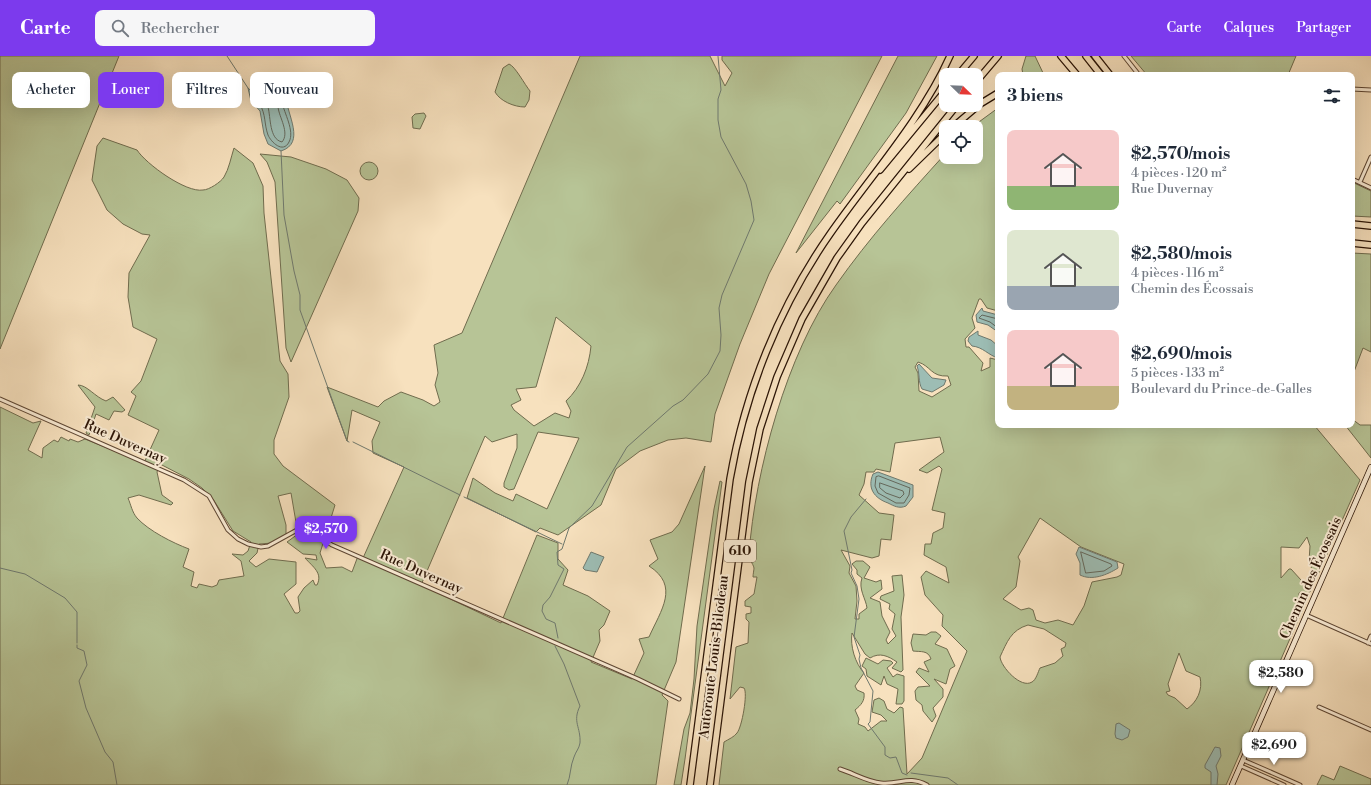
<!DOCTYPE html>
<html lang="fr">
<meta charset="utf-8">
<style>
:root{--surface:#fff;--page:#f6f6f7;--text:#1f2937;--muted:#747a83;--accent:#7c3aed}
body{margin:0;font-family:"Libre Bodoni",serif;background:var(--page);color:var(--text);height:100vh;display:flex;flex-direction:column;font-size:15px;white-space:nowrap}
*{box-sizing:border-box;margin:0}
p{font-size:13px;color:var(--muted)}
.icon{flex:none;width:22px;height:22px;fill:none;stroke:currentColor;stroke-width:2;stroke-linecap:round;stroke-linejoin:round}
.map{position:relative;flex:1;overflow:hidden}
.details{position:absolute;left:995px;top:16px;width:360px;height:356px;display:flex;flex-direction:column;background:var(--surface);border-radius:8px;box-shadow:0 4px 16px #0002}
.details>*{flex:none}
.banner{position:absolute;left:12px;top:16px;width:380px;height:36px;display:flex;gap:8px}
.needle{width:26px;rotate:113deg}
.tools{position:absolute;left:939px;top:12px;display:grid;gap:8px}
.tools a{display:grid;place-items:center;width:44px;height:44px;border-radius:8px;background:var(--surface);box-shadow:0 4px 16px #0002;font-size:20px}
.price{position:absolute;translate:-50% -34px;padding:0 9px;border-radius:8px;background:#fff;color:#222;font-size:13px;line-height:26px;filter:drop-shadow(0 1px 2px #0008)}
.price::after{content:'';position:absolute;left:50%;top:24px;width:12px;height:9px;margin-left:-6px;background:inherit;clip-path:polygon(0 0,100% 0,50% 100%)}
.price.current{background:var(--accent);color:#fff}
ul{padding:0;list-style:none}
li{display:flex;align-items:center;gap:12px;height:100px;padding:0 12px}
li span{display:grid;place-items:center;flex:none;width:112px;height:80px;border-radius:8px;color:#555}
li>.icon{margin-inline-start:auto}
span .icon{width:48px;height:48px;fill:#fffc;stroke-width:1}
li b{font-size:17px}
h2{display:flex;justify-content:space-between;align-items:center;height:48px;padding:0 12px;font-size:17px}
.tag{padding:0 14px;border-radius:8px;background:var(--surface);box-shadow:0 4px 16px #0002;font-size:14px;line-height:36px}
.tag.current{background:var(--accent);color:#fff}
header{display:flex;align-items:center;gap:24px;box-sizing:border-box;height:56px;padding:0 20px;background:var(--accent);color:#fff}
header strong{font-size:19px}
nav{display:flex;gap:22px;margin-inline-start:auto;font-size:14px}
.search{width:280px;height:36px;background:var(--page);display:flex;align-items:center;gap:10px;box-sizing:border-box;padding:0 14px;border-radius:8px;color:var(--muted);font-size:15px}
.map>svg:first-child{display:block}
.green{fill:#b7c496;stroke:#706c4e;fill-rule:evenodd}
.water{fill:#9dbdb4;stroke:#6f796e}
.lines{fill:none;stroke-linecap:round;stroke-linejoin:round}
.shore{stroke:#64685c;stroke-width:1}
.stream{stroke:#6f796e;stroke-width:1}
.minor-casing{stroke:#5d4633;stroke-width:5}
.secondary-casing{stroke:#2a1305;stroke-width:6}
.motorway-casing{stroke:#2a1305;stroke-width:8}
.minor{stroke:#faecd5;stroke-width:3}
.secondary{stroke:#faecd5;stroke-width:4.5}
.motorway{stroke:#f7e1be;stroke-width:5.5}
.labels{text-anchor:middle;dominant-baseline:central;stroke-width:4;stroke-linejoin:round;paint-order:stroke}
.shield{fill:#faecd5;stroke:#685443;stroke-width:1}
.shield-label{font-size:13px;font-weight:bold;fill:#2a1305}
.street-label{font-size:14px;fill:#2a1305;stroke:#faecd5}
</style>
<header>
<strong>Carte</strong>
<div class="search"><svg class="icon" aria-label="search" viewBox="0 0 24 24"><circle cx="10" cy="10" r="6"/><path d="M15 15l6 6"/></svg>Rechercher</div>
<nav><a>Carte</a><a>Calques</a><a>Partager</a></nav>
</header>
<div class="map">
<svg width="1371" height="729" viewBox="0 0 1371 729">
<rect width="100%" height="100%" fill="#f7e1be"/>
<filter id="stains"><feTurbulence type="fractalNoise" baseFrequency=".005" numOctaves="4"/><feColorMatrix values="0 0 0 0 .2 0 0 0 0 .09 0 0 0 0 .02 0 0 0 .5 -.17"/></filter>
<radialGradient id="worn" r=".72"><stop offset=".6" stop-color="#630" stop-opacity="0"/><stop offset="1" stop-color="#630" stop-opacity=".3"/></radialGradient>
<path class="green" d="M0,0H119L0,293Z
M580,0H710L725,30L732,17L722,4V0H882L769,218L740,288L715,358L711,386L686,382L668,384L640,395L616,413L601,449L558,479L540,472L536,476L467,442L473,422L495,437L513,445L516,438L547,453L579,382L538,376L514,433L509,434L504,431V427L517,392V378L492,386L485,380L421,529L501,567L537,479L558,487V503L568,514L563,529L588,540L610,555L604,569L599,574L600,585L591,606L632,623L644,597L639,583L649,581C661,554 680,530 649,510L658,503L650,484L672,476L679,468L705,410L676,606L662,639L668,645L656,729H0V351L33,367L41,365L28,394L42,402L43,392L54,384L58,386L61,381L69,385L70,383L78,386L85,383L144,407L159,374L128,359L136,340L131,336L141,325L157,283L133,271L128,241L129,217L150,179L142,178L123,168L107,154L92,124L97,90L103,82L137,94C146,108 186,137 203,134C209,134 221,126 224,121C229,113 231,101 234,92L253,107L263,130L264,157L280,305L288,318L289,341L274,384V398L283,410L335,449L320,497L326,512L342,511L352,516L358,500L363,502L404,411L373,397L372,385L380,366L352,354L347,385L327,331L378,351L384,345L401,336L423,344L434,350L440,346L435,329L438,317L434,289L462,277ZM556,261L591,290C589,311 581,331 566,345L571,355L569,362L555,357L534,370L514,354L511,349L521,344L516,333L536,331ZM160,408L189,423L202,432L213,443L233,475L251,486L248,495L243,499L232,498L241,505L244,520L219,524L217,529L212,531L199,528L197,532L191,530L194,516L183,511L189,493C173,487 149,475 137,462C132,456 131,449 128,442L139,439L171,449L173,447L162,439L157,416ZM291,437L298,478L287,486L303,498L316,499L317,504L305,502C313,511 323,517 317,529H315L313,524L304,532L298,541L300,555L298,557H295L284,538L296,528V506L269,503L256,511L249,505L257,497L259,488L273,487L286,479V469L278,440Z
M898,0H937L906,57L840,148L837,145L796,197Z
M1026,0H1035L1044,19H1023L1022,13Z
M1131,0H1296L1288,19H1147Z
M509,8C515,10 525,29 530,35L529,44L525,51C514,51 500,45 495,36L503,12Z
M998,52V255L987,252L981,243H979L972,262L975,272L965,283L966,291H969L983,307L981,315L990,311V302L998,304V369H1314L1360,424L1316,523L1309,506L1310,490L1307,481L1299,492L1281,491V522L1289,513H1291L1311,535L1305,539L1301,536L1299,537V540L1306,546L1226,729H719L724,686C729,683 734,681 737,677C742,671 748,637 744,632L740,631L730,643L736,591L748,587L749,566L746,563V558L751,557V551L745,550V545L754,538L757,521H753C753,518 754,514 754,512C753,507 748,503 749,498C755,415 787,297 836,229C869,182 907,140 946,97V101H976V71H972ZM918,306C931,310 931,321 948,320L951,329L932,341L919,335L918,317L915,311ZM940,381L944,396L919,414L927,417L939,410L942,413L932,454L945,457L943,472L933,477L931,488H925L924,499L946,511L949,527L926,515L921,521L925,539L943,559L942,570L967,595L922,702L907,718L903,652L900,651L894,657L887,653L884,645L879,642L874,644L872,656L881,659L887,665H881L868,675L865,671L858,668L859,663L855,654C861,649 865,645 864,637L857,634L855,630L864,617C855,607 850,590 852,577L865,598L870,602C880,596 888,600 897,606L892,612L901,616L903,614L901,561L904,539L902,519L892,520L894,535L881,540L880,543L890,548L889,553L895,558L892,573L896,580L888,588L886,584L890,576L882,560L880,546L870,542L882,533L881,524L876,526L864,522L870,511L863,505H856L852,508L857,514V518L862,522C858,533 866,543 867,552L859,558V563H855L857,545L856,530L849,517L850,510L841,494L872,502L879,500L881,483L891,484L894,459L879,457L859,439L864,428L866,416H874L876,413L890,416L895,387ZM1040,462L1081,491L1124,508L1121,519L1117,521L1092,526L1084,550L1073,569L1058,564L1045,567L1036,564L1033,554L1029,552L1021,554L1003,543L1016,531L1020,505L1018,501ZM1028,569L1044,573L1066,587L1065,591L1061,593L1063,600L1055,607L1040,612C1038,616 1036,624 1032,626C1021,633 1001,611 1000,601C1007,586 1011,574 1028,569ZM1179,597L1186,615L1200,621C1203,634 1197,646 1187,653L1175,642L1168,639L1166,636L1170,635L1168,628Z
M424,57L426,60L420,73L413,72L412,61L415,58Z
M260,98L291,101L326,113L347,124L359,142L358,155L291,306L286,292L275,126L267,106Z
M360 115a9 9 0 1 1 18 0a9 9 0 1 1-18 0Z
M1352,126L1371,135V161L1352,160Z
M1352,197L1371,198V296L1363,292L1352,321Z
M78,329C87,329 95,341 106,345L113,341L125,354L122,356L114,355L109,364L96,358L89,379L86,377L95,351Z
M1352,363L1360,369H1371V402L1345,369H1352Z
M720,425L722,426L685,703L681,729H674L684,673L690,657L694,623L697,570L714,453Z
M931,576H936L941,580L935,588L947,593L955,610L950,613L946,628L934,623L943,633V641L933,652L936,660L932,666L923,655L922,649L916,644L915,635L918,631L930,630L916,616L919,612L929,616L924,606L931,603C928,594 921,596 913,595L911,587L913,578L926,579Z
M866,602L878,608L883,604L891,605L893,607L887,612L893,621L897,618L904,620V645L902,648H896L898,633L887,628L884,620L881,629L867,620L866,613L862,610Z
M1340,710L1371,723V729H1317L1322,719L1334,724Z"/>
<path class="water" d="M248,32L260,43L265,40L286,41C287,59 306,87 281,95L268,88L264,78L260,55L251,45Z
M982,252L983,255L998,259V276L988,269L977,266L976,259Z
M978,275V279L991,284L998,290V302C988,299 983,291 972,290L968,285L969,281Z
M919,308L932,322L946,324L944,329L932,336L922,333C918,326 920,318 917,310Z
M878,416L913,429V441L906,450C899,453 894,450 888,447C874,442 867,432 873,418Z
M1079,491L1117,506L1118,512C1107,519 1092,525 1080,519V507L1076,498Z
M591,496L604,501L597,516L585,514L583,512Z
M1119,667L1130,674L1128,681L1122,684L1116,682L1115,678L1116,668Z
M1215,691L1220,692L1221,700L1216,710L1218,718L1217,729H1211V716L1205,712V709Z"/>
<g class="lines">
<path class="shore" d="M266,44L282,46C284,57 295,75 289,86C283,98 271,86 268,79C264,68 266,58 260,49Z
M270,49L278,51C279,61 290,77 282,86C269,83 271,62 268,51Z
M998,263L982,259L979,262L990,266L998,272
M879,420L910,432L909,439L904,447H896L878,437L875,430L876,421Z
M880,427L903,435L904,438L900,442L886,437L880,432Z
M1081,496L1111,508L1112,510L1104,515L1086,517Z"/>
<path class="stream" d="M227,0L248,32
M281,95L284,159L294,215L300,239V254L347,385L349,386
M353,386L460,439
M464,441L562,488
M866,443L851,461L844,475L852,514L851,517L857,530L859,543L854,581L860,599L859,603L861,612L873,635L870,666L868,668L885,691V699L890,702L896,701L902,717L907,719
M0,512L25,518L65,542L77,556V587
M558,582L555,567L546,563L542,555L543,549L550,541L564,513L558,509L557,496L562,493L569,472L592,450L627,391L673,350L683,344L708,318L720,295L721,279L719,252L722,239L754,164L751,145L746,128L721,81L718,64V43L721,34L718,0
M77,589V592L84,595L87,609L79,625L86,652L105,696L113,706L117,729
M555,590L564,608L580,650C572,666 581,671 580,687C579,693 576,695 574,701C570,710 571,720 567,729
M911,717L948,722L958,729"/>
<defs>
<path id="minor" d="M1124,0L1139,19
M1352,33L1371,34
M1352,123L1371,132
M1360,126L1371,101
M0,343L184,424L209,440L228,474L238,483L248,488L261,491L268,490L297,474C310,471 321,483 332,489L638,623L679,643
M1306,559L1371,588
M1368,587L1371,580
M1319,651L1371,674
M1243,704L1300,729
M1241,710L1284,729
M840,713C853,717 868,726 881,727C900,729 908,719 927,729"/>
<path id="secondary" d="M1232,729L1371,411"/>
<path id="motorway" d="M1061,0L1077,19
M1086,0L1101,19
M1095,0L1110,19
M958,19L974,0
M976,26L998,0
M953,71L980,48L998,37
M909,113L946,77
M880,114L946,34
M1352,168L1371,170
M1352,187L1371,189
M690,729L730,423C745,336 779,251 830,178C869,122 922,63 950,0
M710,729L749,426L760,373L777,321L802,263L837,202L862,167L957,49"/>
</defs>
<use href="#minor" class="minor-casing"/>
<use href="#secondary" class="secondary-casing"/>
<use href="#motorway" class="motorway-casing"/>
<use href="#minor" class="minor"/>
<use href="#secondary" class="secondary"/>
<use href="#motorway" class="motorway"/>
</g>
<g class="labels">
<rect class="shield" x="724" y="484" width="32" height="22" rx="3"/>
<g class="shield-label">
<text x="740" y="495">610</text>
</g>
<g class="street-label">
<text transform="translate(125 386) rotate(24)">Rue Duvernay</text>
<text transform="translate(421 516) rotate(24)">Rue Duvernay</text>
<text transform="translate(1311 522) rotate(-66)">Chemin des Écossais</text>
<text transform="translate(714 601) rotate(-83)">Autoroute Louis-Bilodeau</text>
</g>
</g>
<rect width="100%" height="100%" filter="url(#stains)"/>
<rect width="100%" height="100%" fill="url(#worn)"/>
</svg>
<div class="tools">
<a><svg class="needle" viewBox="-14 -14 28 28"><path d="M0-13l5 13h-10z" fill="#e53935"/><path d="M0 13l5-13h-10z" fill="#747a83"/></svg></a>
<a><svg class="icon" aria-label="locate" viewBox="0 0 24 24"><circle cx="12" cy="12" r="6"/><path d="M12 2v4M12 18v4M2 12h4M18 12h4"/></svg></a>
</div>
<b class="price current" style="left:326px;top:494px">$2,570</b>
<b class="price" style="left:1281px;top:638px">$2,580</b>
<b class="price" style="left:1274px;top:710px">$2,690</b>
<div class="banner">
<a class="tag">Acheter</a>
<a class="tag current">Louer</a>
<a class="tag">Filtres</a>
<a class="tag">Nouveau</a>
</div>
<section class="details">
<h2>3 biens<svg class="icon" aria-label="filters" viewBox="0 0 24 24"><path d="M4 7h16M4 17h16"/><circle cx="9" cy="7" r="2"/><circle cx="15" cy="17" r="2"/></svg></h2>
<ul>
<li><span style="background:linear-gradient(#f6c9c9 70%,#8fb573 0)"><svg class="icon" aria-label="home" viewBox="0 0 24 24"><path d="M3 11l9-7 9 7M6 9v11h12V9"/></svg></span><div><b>$2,570/mois</b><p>4 pièces · 120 m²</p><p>Rue Duvernay</p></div></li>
<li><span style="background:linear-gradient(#dfe7d0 70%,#9aa5b1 0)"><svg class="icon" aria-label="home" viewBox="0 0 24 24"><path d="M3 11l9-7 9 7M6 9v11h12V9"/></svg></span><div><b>$2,580/mois</b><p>4 pièces · 116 m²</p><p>Chemin des Écossais</p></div></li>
<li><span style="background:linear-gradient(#f6c9c9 70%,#c2b280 0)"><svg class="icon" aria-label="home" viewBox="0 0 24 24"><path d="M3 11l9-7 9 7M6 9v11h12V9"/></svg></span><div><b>$2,690/mois</b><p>5 pièces · 133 m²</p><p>Boulevard du Prince-de-Galles</p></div></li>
</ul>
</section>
</div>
